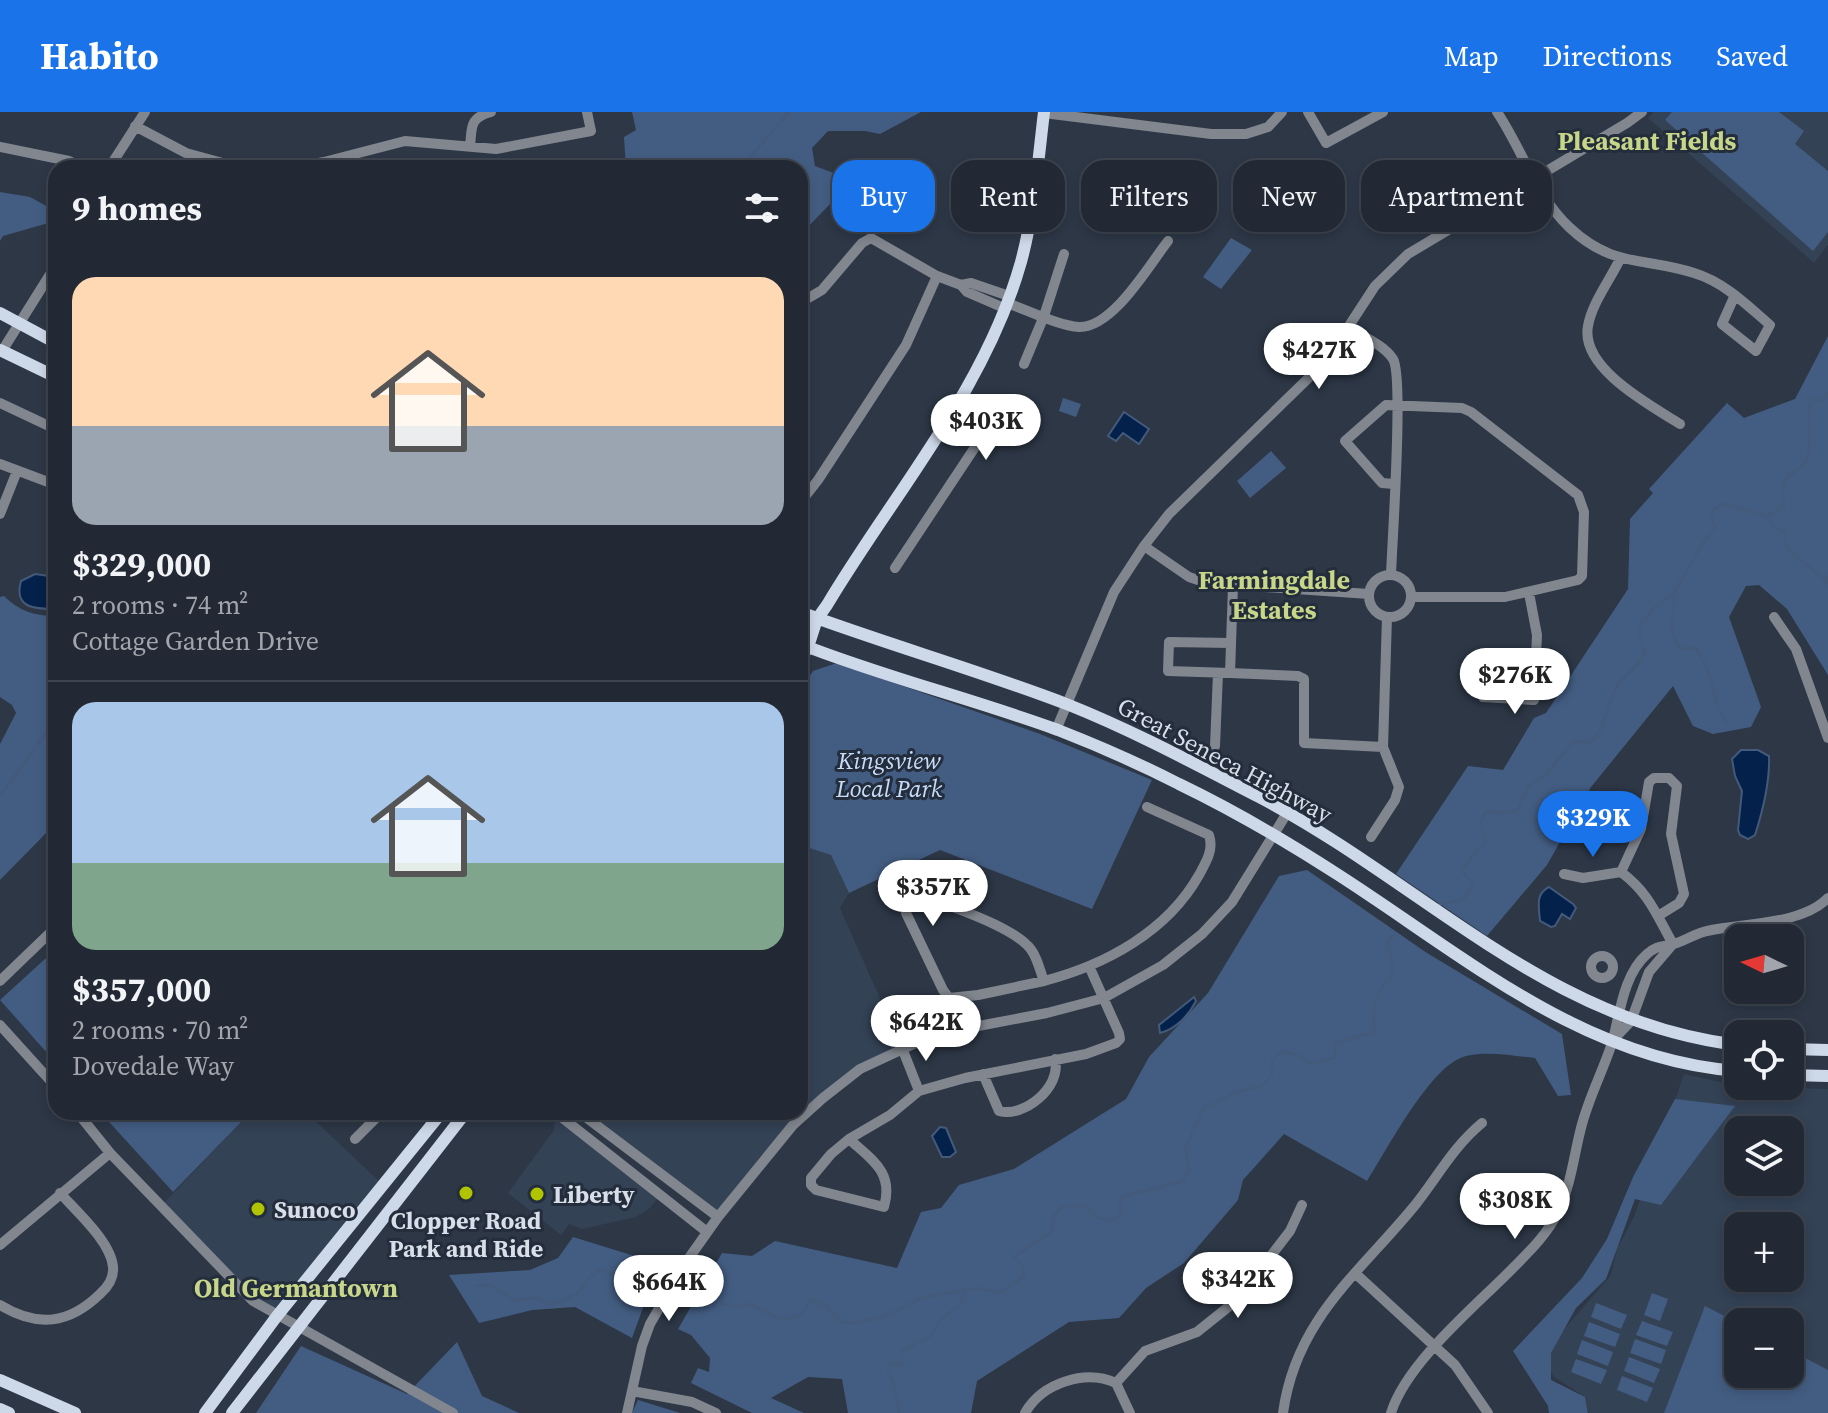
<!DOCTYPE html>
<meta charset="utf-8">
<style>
:root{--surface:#222934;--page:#2a313c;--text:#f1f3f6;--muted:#a2a6ac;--line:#3f454f;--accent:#1a73e8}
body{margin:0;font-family:"Source Serif 4",serif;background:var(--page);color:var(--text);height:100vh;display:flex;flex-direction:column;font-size:30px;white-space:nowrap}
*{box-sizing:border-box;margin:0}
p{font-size:26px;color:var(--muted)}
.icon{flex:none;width:44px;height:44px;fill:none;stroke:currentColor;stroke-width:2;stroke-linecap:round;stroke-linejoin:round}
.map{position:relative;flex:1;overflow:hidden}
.drawer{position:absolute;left:48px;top:48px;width:760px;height:960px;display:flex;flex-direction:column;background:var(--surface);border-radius:24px;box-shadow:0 4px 12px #0003,0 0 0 2px var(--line)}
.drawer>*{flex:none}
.banner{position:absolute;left:832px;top:48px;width:760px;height:72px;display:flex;gap:16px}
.needle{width:52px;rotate:275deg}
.buttons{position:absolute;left:1724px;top:812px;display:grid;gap:16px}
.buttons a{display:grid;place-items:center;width:80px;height:80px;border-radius:16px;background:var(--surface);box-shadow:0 4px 12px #0003,0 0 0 2px var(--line);font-size:40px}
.price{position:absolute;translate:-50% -68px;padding:0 18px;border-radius:28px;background:#fff;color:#222;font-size:26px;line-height:52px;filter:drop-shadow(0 2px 4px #0008)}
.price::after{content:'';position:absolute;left:50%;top:48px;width:24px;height:18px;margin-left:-12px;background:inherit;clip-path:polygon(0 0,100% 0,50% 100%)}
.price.current{background:var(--accent);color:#fff}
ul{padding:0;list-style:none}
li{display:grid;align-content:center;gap:16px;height:424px;padding:0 24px}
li+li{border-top:2px solid var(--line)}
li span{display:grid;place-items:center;height:248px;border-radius:24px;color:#555}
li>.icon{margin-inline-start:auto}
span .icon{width:144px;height:144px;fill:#fffc;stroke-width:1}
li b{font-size:34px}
h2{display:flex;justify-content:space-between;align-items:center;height:96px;padding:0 24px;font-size:34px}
.chip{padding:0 28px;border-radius:24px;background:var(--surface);box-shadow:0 4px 12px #0003,0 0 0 2px var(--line);font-size:28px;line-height:72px}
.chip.current{background:var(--accent);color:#fff}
header{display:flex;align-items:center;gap:48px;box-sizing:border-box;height:112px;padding:0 40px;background:var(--accent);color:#fff}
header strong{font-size:38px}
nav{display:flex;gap:44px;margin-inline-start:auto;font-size:28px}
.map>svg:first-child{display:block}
.built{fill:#344256;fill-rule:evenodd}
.green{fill:#435d82}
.water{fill:#04214b;stroke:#445a7a;stroke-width:2}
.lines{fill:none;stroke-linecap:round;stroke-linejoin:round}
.stream{stroke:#445a7a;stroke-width:3}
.minor{stroke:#82878f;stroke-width:10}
.major{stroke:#cdd8e8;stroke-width:12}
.poi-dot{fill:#b0c500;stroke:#232d3c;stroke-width:3}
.labels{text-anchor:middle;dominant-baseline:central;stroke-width:6;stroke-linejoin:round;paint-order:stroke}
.park-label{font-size:24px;font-style:italic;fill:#c8dcf9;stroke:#232d3c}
.street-label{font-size:24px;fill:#d8dfe8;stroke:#232d3c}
.poi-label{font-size:24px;font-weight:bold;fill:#d8dfe8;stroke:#232d3c;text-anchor:start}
.neighbourhood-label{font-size:26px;font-weight:bold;fill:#c8d68a;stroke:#232d3c}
</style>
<header>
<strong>Habito</strong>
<nav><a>Map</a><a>Directions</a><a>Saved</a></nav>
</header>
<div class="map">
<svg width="1828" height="1301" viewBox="0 0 1828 1301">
<rect width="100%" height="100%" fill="#2d3746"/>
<path class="built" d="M1654,0H1828V133L1814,151L1648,6Z
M800,733L831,743L849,781L840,796L902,936L823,986L718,1105L579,1000H800Z
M1684,962L1738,974L1828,977V1301H1589L1585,1285L1554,1265L1541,1244L1611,1163L1617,1137L1634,1105ZM1738,1018H1790V1070H1738ZM1738,1114H1790V1166H1738ZM1738,1210H1790V1262H1738Z
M251,1000H306L383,1073L277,1204L253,1189L161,1094Z
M555,1001L660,1083L650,1096L636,1105L582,1117L569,1112L561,1123L508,1081L554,1018Z"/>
<path class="green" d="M632,0H921L880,22L865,19H828L812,36L815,54L889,82L834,88L800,123V56H626L624,25L636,18Z
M1672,0H1779L1804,19L1795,32L1828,59V120L1813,139L1665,8Z
M0,80L30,85L50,96L52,110L3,124L0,129Z
M1231,126L1252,138L1221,177L1203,165Z
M1828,224V563L1787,497L1759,473L1746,474L1729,505L1761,595L1751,615L1713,622L1693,614L1673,574L1591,675L1547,753L1487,824L1396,762L1468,654L1503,658L1534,606L1546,601L1628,477L1630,407L1653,381L1649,377L1727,291L1744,306L1795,287Z
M1063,286L1081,292L1076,305L1059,299Z
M1271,339L1286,356L1250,386L1237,369Z
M4,484C19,499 35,504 56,504V711L0,768V632L16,601L12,593L0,585V485Z
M837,551L1040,622L1152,668L1092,797L940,738L849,781L831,743L800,733V579L813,559Z
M1307,758L1427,841L1562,922L1571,983L1558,984L1535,946C1512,944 1489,939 1466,944C1431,952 1387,1038 1367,1069L1284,1022L1243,1068L1238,1088L1184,1151L1146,1176L1119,1206L1069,1210L977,1269L971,1301H848L842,1267L808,1265L771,1286L804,1301H752L691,1271L698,1256L709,1260L710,1246L691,1223L678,1217L722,1141L752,1144L775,1129L897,1156L921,1100L941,1096L959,1073L1014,1057L1126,987L1149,945L1208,881L1279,764Z
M56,837V951L0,888Z
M1675,987L1735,994L1661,1093L1635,1087L1606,1167L1576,1196L1551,1241V1268L1585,1285L1588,1301H1549L1548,1294L1513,1239L1582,1166L1607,1127L1633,1065Z
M100,1000H251L173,1080Z
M573,1125L667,1154L647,1185L632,1226L575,1195L532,1198L479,1211L449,1163L530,1158L558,1146Z
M1652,1181L1668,1187L1660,1209L1644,1203Z
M1596,1191L1627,1203L1621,1217L1591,1205Z
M1705,1194L1738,1211V1262H1790V1238L1828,1258V1301H1664Z
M1642,1209L1673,1220L1667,1234L1636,1223Z
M1589,1210L1620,1222L1615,1235L1584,1224Z
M1635,1227L1666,1238L1661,1252L1630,1241Z
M1582,1228L1613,1240L1608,1254L1577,1242Z
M457,1230L482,1284L519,1301H256L301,1234L407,1282Z
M1629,1245L1660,1257L1654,1271L1624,1259Z
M1576,1247L1607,1258L1601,1272L1571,1260Z
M1622,1264L1653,1276L1647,1290L1617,1278Z
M638,1288L680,1301H632Z"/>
<path class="water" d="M1124,300L1149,317L1139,332L1123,321L1116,329L1108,324Z
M35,462L56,465V497C36,497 13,497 21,469Z
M1741,638H1758L1769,644C1770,670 1763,698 1755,723L1748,727L1740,723L1738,718L1742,679L1735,664L1732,647Z
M1549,775L1573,792L1576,796L1570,807L1562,802L1555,814L1551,815L1540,809C1539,795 1535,782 1549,775Z
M1194,885L1196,889C1189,903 1176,917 1160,921L1159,913Z
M940,1015L946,1016L956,1040L950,1045H942L932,1024Z"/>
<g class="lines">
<path class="stream" d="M741,56L789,0
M1766,404L1774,416L1785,420C1785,425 1784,429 1786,434C1787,437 1821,465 1826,469
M1828,464L1826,469L1828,473
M1674,481C1676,506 1664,515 1681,537L1695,536C1715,559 1710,591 1728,613
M0,684L56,608
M1440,792L1463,788L1473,772L1461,758L1485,731L1480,711L1485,700L1506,701L1518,698L1528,674L1545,663L1574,629L1590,631C1607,617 1606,593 1617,575C1624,562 1639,556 1645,541L1640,528L1641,512L1655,495L1674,481L1701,434L1715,416L1711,400L1723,391L1766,404L1784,395C1778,355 1797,368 1807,346C1814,331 1805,306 1811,289L1823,287L1828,281
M476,1174L488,1172L514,1188L537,1186L548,1192L561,1190L579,1180L588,1167L601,1157L625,1169L632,1178
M722,1192L735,1194L749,1192L782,1208L801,1203L811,1188L825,1193L841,1210L853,1211L884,1205L921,1186L977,1176L1000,1181L1024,1164L1023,1154L1014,1145L1051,1120L1054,1104L1062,1095L1084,1094L1099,1106L1111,1109L1120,1104L1121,1085L1183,1069L1189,1057L1185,1037L1203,997L1236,980L1260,975L1272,963V949L1282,939L1301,944L1311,952L1334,946L1335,931L1374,920C1373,894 1373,883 1392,864V848L1387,830L1393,824
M899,1301L896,1281L888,1257L891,1251L902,1254V1239L931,1224C938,1209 946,1201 961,1194L964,1180"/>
<path class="minor" d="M1308,0L1326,31L1383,0
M1497,0C1522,37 1536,84 1569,115C1612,156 1644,145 1694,161C1724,170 1747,193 1770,213L1756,239L1722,212L1735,183
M1044,1L1211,22H1246L1268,15L1282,0
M135,14L186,41L241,56
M0,35L69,49L84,56
M470,35C472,15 469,6 491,0
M109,56L145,0
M292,56L324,50L405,29L496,37L591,19L587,0
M1620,147C1610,168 1592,191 1588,214C1580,256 1650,293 1680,312
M961,173L971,171L1009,184
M800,191L822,178L862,131L871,126L937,164L961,173L967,180L1004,196
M1007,191C1027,198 1059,214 1079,215C1113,216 1149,153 1168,129
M1348,215C1362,224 1384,233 1393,247C1404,264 1392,431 1391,463
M2,239L56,153
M1024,252L1044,204L1064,142
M0,291L51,315
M0,352L56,373
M1394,372L1382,371L1345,329L1386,293L1462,296L1471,300L1578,383L1584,400L1582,464L1578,468L1505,485H1411
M800,391L818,368L906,233L937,164
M0,402L17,359
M1144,434L1189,465L1207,471L1369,482
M895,456L985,320L951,302
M1369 484a21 21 0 1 1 42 0a21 21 0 1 1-42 0Z
M1233,474L1230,561L1298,564L1304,567V631L1383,635
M1529,481L1537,523L1534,588L1483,585L1484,549L1535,551
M1774,505L1796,537L1828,626
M1230,561L1168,559L1169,530L1231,531
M1056,618L1114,480L1144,434L1169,402L1326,249L1375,174L1408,142L1627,11L1642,0
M1215,634L1218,561
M1371,725L1395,688L1399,675L1383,635L1387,505
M1564,762L1583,766L1621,760
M913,780C942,792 1016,814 1032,839C1038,848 1040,859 1044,869L978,883L949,886L943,878L906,801L905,790L908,782Z
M1658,804L1679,791L1684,782L1671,722L1677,674L1669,666H1654L1649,670L1641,717L1621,760C1649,781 1656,802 1673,832
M1591 855a11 11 0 1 1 22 0a11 11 0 1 1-22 0Z
M0,869L56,815
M1044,869C1105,853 1167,820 1199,763C1206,750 1214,738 1209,723L1147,695
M0,913L56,975
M1613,928L1631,909L1649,860L1673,832
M902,936L919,979
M983,962L999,999C1023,1006 1062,976 1055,947
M77,1000L110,1041L253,1189L453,1301
M555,1000L707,1120
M579,1000L718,1105
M355,1027L382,1000
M849,1027L890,1003L919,979L965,966L1086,942L1116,931L1120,927L1119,921L1089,854
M849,1027C872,1048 894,1060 884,1095L816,1078L811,1073V1066L831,1042Z
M0,1133L110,1041
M1356,1162L1455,1253L1488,1301
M0,1193C38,1216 69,1212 100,1182C108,1175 114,1166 113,1155C111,1130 77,1100 60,1081
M1116,1271L1145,1239L1197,1220L1237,1188L1290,1119L1302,1093
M632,1279L692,1290L716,1301
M627,1301L642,1234L650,1212L684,1153L718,1105L793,1013L823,986L860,957L918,930L968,916L1047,901L1104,886L1163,853L1202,822L1232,790L1287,701
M1025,1301C1042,1271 1085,1257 1116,1271L1130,1301
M1283,1301C1296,1206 1360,1161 1416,1092C1438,1064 1454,1034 1482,1011
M1391,1301C1407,1250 1476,1194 1514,1155C1531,1138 1549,1120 1559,1098C1571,1072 1574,1043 1581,1016C1588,987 1603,959 1612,931C1620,902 1623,863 1647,842C1657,833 1662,835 1674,832C1685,829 1696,821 1707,819C1743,811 1802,813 1828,786"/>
<path class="major" d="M0,201L56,231
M0,238L56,265
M800,500C889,533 981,559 1069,593C1134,619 1197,653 1259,685C1422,770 1546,910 1738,933
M800,521L817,507L827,493C893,382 985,278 1021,150C1034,102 1038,50 1044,0
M800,532C884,565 973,587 1058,618C1099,634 1140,652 1179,672C1233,698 1286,729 1337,762C1462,842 1582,948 1738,959
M800,549L808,535L817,507
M1790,937L1828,938
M1790,963L1828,964
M0,1268L75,1301
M0,1297L9,1301
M205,1301L277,1204L442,1000
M232,1301L466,1000"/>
</g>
<g class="poi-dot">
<circle cx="466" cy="1081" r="8"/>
<circle cx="537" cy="1082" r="8"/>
<circle cx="258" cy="1097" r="8"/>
</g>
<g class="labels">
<g class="park-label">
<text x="889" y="648">Kingsview<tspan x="889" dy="28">Local Park</tspan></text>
</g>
<g class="street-label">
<text transform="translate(1225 648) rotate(28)">Great Seneca Highway</text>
</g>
<g class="poi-label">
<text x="553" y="1082">Liberty</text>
<text x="274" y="1097">Sunoco</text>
<text x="466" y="1108" text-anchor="middle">Clopper Road<tspan x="466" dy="28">Park and Ride</tspan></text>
</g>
<g class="neighbourhood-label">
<text x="1647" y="29">Pleasant Fields</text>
<text x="1274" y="468">Farmingdale<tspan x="1274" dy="30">Estates</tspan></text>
<text x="296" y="1176">Old Germantown</text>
</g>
</g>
</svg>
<div class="buttons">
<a><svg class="needle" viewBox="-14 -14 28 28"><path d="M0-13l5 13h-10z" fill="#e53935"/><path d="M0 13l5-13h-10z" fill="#a2a6ac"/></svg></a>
<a><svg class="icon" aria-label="locate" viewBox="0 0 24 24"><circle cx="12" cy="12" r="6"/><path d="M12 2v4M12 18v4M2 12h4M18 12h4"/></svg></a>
<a><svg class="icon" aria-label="layers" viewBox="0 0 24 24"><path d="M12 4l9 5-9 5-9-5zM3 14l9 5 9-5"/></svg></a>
<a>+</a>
<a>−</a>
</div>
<b class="price" style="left:1319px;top:279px">$427K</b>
<b class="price" style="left:986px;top:350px">$403K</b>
<b class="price" style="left:1515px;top:604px">$276K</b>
<b class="price current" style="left:1593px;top:747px">$329K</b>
<b class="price" style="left:933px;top:816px">$357K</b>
<b class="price" style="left:926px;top:951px">$642K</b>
<b class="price" style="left:1515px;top:1129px">$308K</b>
<b class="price" style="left:1238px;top:1208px">$342K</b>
<b class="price" style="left:669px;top:1211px">$664K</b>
<div class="banner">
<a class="chip current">Buy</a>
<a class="chip">Rent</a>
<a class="chip">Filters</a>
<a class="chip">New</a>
<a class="chip">Apartment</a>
</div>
<section class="drawer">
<h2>9 homes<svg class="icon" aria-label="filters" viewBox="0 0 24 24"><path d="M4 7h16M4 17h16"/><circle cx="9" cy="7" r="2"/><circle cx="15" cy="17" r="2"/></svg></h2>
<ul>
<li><span style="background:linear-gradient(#ffd9b3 60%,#9aa5b1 0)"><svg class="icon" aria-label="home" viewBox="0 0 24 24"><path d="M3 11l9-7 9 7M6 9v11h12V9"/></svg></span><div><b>$329,000</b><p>2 rooms · 74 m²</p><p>Cottage Garden Drive</p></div></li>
<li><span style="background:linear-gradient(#a9c7e8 65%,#7fa58c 0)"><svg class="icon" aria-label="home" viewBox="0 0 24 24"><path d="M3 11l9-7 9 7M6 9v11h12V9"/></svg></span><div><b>$357,000</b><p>2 rooms · 70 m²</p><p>Dovedale Way</p></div></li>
</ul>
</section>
</div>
